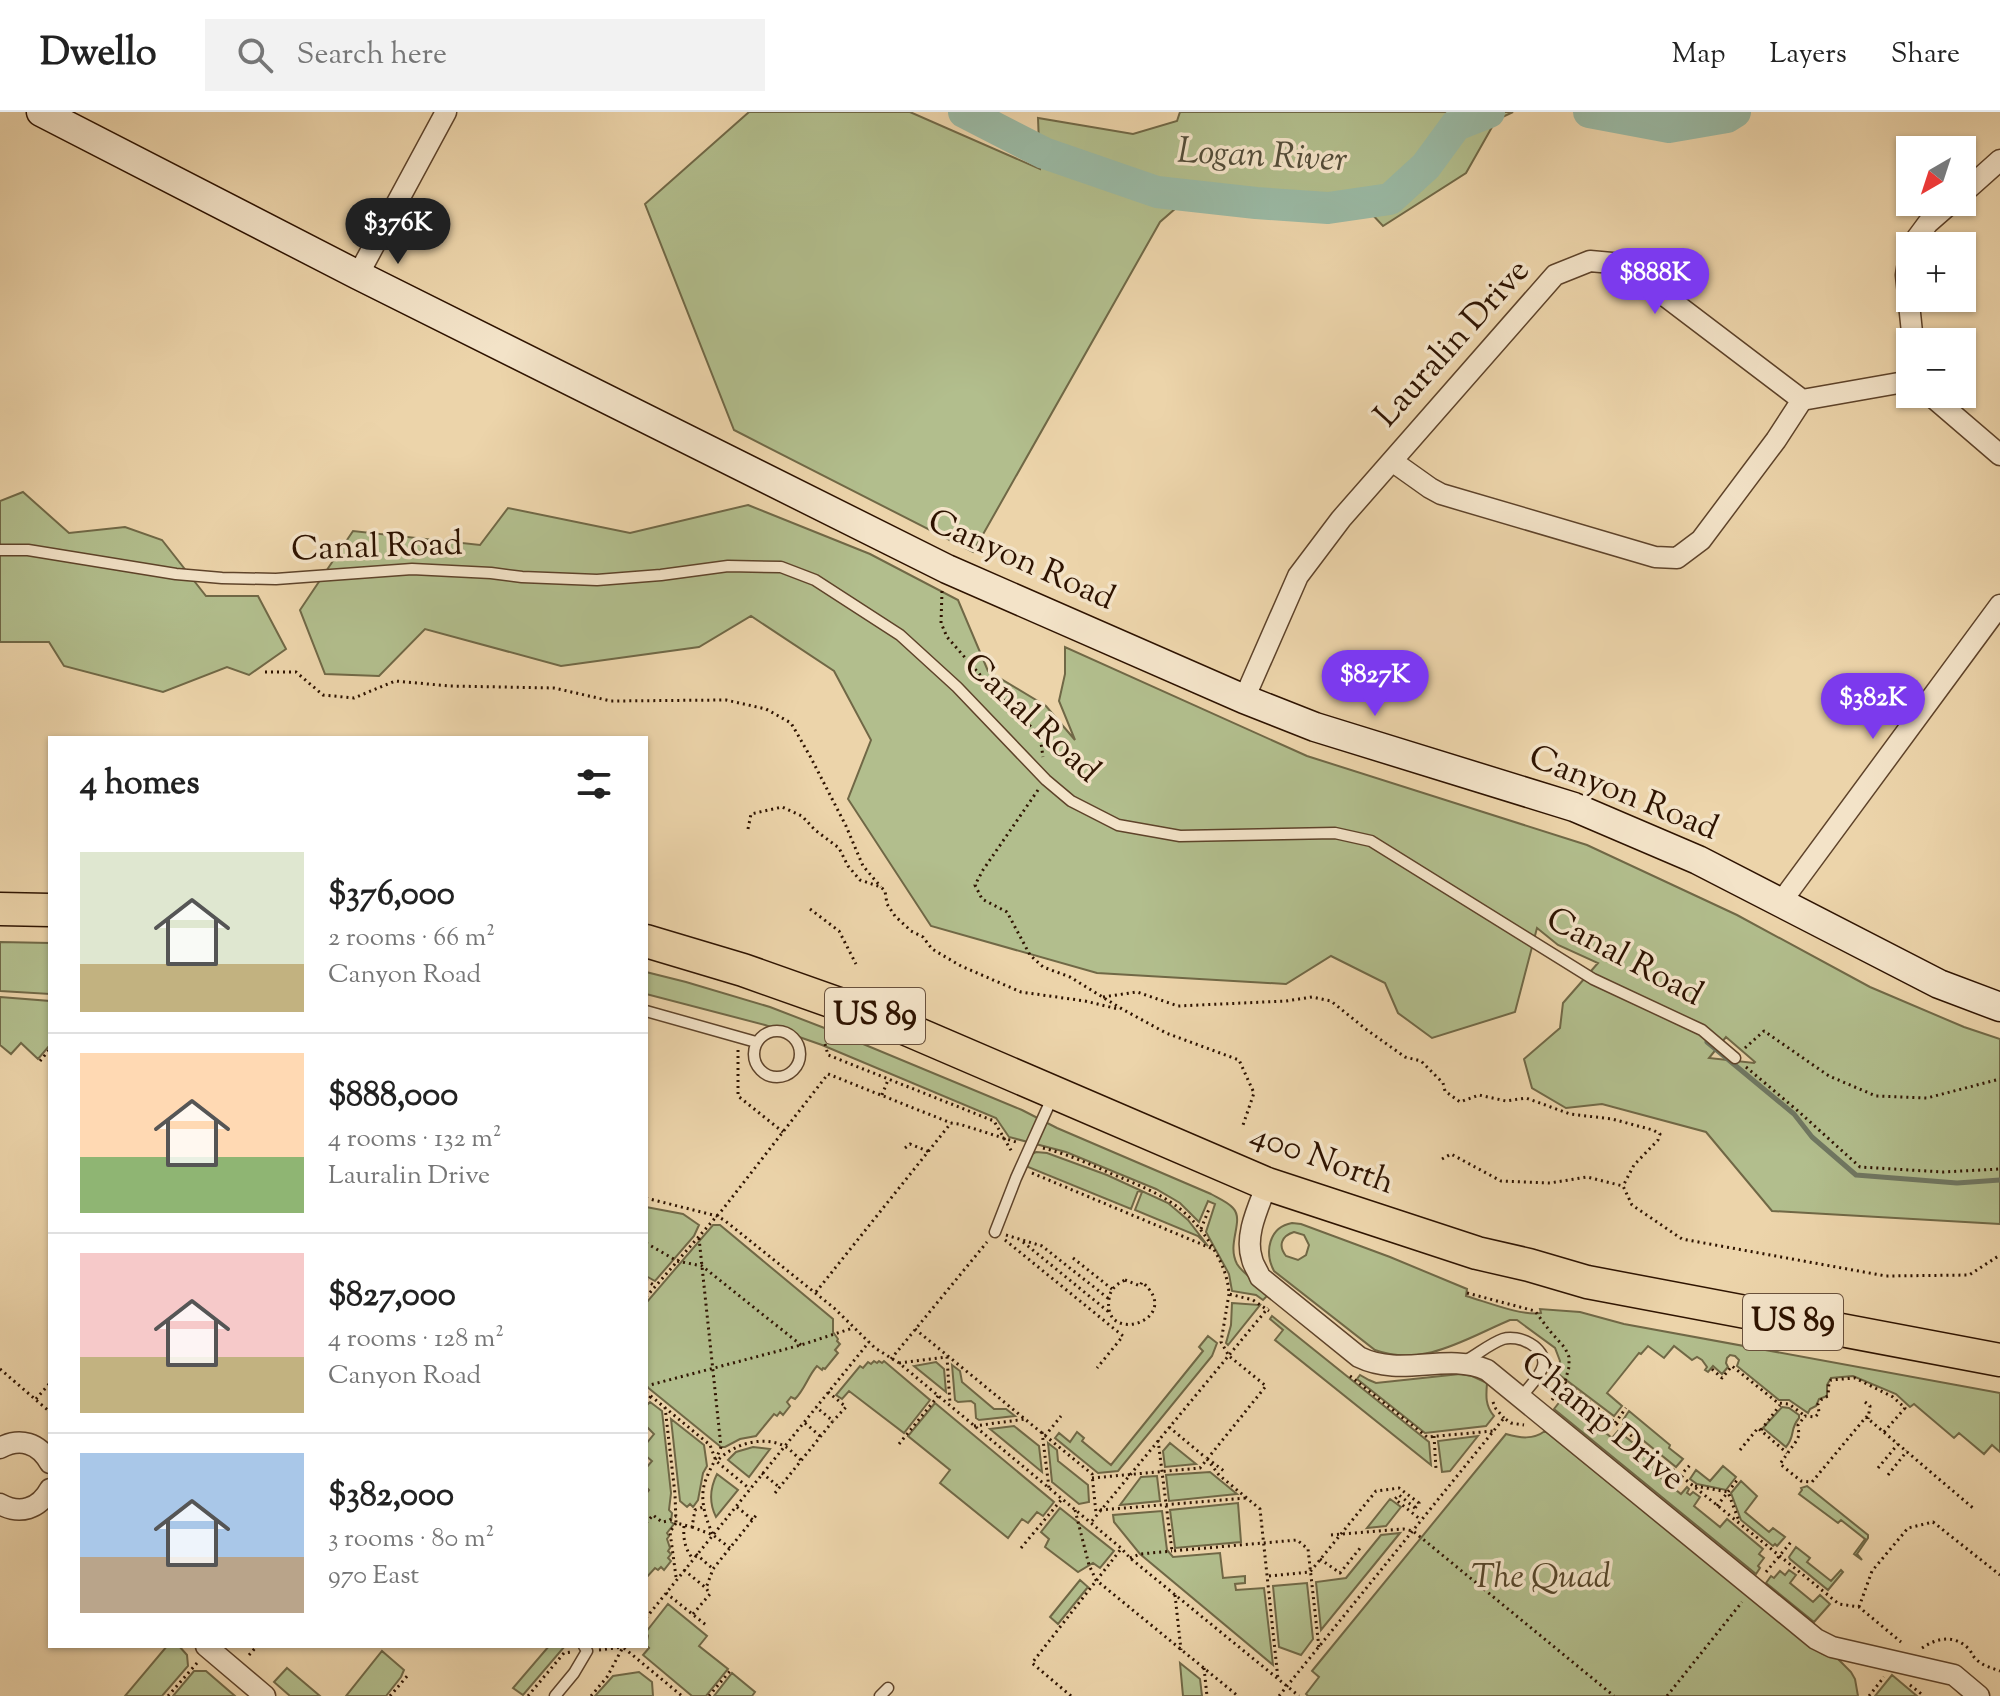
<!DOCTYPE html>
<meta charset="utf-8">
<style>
:root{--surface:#fff;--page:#f2f2f2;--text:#222;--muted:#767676;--line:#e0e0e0;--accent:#7c3aed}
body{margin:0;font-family:"Sorts Mill Goudy",serif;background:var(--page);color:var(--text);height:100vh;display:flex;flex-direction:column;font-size:30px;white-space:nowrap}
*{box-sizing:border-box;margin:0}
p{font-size:26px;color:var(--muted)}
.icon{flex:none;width:44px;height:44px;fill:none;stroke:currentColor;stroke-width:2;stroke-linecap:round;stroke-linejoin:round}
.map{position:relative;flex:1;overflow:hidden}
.details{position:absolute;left:48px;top:624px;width:600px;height:912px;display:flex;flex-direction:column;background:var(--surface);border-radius:0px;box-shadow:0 2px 6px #0004}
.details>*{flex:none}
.needle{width:52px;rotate:219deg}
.buttons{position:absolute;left:1896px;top:24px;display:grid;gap:16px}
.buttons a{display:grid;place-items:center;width:80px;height:80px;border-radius:0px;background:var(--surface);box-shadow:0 2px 6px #0004;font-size:40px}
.price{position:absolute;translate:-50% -68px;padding:0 18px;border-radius:28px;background:var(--accent);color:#fff;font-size:26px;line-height:52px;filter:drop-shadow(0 2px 4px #0008)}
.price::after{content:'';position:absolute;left:50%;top:48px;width:24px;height:18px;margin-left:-12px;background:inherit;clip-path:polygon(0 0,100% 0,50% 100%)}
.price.active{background:#222;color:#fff}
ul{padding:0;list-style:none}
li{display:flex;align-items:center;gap:24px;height:200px;padding:0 32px}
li+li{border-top:2px solid var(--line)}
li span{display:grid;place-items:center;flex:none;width:224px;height:160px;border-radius:0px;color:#555}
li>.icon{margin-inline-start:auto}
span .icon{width:96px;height:96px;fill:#fffc;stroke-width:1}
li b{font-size:34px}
h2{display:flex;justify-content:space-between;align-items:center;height:96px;padding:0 32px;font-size:34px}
header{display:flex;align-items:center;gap:48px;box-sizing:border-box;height:112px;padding:0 40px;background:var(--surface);border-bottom:2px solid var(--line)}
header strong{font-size:38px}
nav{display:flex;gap:44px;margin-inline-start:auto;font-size:28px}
.search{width:560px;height:72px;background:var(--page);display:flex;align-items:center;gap:20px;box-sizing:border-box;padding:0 28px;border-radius:0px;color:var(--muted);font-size:30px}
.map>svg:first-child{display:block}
.green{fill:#b2be8d;stroke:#706846;stroke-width:2;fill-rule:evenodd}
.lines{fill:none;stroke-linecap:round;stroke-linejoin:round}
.stream{stroke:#6f7762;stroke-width:5}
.river{stroke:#9ab9a4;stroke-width:32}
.lane-casing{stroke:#5e432a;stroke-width:13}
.street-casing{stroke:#5e432a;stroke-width:23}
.secondary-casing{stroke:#2e1300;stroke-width:31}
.primary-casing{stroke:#2e1300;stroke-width:35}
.path{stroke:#2e1300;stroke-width:3;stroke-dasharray:2 4;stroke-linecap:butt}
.lane{stroke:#f3e3c8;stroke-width:10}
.street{stroke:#f3e3c8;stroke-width:20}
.secondary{stroke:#f3e3c8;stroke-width:28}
.primary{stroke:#ecd4aa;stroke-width:32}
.labels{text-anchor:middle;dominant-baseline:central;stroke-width:7;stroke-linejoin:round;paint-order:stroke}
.shield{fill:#f3e3c8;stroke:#69513c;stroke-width:2}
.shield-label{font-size:32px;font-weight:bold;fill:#2e1300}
.street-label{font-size:34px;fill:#2e1300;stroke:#f3e3c8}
.park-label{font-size:34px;font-style:italic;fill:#56462a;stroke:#f3e3c8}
.water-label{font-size:36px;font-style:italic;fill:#544d39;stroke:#f3e3c8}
</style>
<header>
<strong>Dwello</strong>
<div class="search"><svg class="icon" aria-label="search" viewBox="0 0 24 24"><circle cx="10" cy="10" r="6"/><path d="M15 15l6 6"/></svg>Search here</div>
<nav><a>Map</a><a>Layers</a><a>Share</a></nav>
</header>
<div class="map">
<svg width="2000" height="1584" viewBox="0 0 2000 1584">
<rect width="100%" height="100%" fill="#ecd4aa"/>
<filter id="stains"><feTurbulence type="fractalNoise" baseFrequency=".0025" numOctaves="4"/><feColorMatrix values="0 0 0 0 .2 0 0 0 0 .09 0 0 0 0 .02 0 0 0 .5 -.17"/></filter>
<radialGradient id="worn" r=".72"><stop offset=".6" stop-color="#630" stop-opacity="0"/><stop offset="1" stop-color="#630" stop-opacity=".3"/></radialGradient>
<path class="green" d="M749,0H910L1040,57L1038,6L1133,22L1177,9L1180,0H1513L1496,8L1466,61L1383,114L1355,84L1199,76L1160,110L973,440L734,318L645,92Z
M23,380L69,421L125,415L162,428L206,484H258L286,537L249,563L227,555L163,580L64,554L49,530H0V389Z
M748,393L870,442L958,488L988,559L1046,594L1075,628L1059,589L1065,562V535L1307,644L1587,733L1737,803L1870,875L1964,915L2000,927V1112L1772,1099L1706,1020L1602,992L1566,996L1532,976L1524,947L1560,916L1563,891L1598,851L1558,833L1537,816L1515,900L1432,926L1398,901L1385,871L1331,844L1286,872L1097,861L931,814L848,687L871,628L834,559L751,504L699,535L561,554L425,517L379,564L325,562L300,498L353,419L480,433L508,396L630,421ZM1726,925L1755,950L1754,951L1709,946Z
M0,830L50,831V882L0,879Z
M646,860L686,870L770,895L827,917L1022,998L1057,1016L1211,1082C1218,1086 1228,1090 1233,1096C1245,1109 1226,1131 1237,1152C1243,1162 1257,1170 1266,1178L1267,1184L1263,1188L1256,1183L1232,1179L1229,1162L1206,1120L1215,1092L1208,1089L1199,1110L1180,1091L1156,1077L1066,1040L1009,1025L996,1006L822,933L765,913L646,882Z
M0,885L50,889V933L38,947L21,931L11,942L0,933Z
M1036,1040L1047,1041L1107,1063L1168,1091L1188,1108L1208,1134L1198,1124L1135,1098L1142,1080L1138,1079L1131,1097L1028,1055L1025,1052L1032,1042Z
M646,1095L683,1102L699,1113L694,1124L655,1169L646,1164Z
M1292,1111L1301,1112L1390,1145L1467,1177L1466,1184C1487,1190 1521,1204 1541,1201L1540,1197L1580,1200L1624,1212L2000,1281V1340L1992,1333L1984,1342L1959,1321L1954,1326L1914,1292L1910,1295L1896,1282L1853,1264L1831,1266L1827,1273V1284L1819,1287L1816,1294L1810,1297L1808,1301L1789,1288H1779L1737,1254L1739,1248L1735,1244L1730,1243L1727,1246L1726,1251L1728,1255L1722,1262L1713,1254L1708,1260L1705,1258L1707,1255L1702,1248L1697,1245L1692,1248L1674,1234L1664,1246L1648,1234L1641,1242L1639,1241L1607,1281L1622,1294L1614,1304L1557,1261L1560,1249L1555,1236L1517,1208H1510C1467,1226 1423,1256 1375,1238L1274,1159C1264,1140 1269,1115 1292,1111ZM1294,1120L1304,1123L1309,1133L1306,1143L1298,1148L1286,1144C1278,1134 1281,1124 1294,1120Z
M713,1113H720L833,1207V1220L838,1227L837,1229L840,1232L835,1238L838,1241L825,1257L823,1256L822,1258L817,1254C808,1264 805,1277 795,1287L791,1285L787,1290L790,1294L783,1303L780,1300L777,1304L774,1302L756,1324L740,1327L725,1335H721L716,1331L646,1274V1191Z
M1232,1191L1260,1193L1228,1233L1226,1231L1231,1213Z
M1272,1204L1429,1330L1431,1353L1275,1228L1283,1218L1270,1207Z
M1208,1224L1217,1231L1212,1244L1118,1359L1098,1361L1055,1326L1059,1321L1070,1330L1077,1320L1084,1326L1082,1329L1111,1353L1203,1239L1199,1235Z
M874,1249L877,1251L879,1249L882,1251L884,1249L930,1288L904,1321L849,1279L842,1287L836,1283L860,1254L863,1256L868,1250L871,1252Z
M936,1250L944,1257L946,1280L914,1254Z
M952,1253L960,1259L962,1270L994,1297H1006L1015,1304L979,1308L976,1306L975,1292L971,1289L958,1290L955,1288Z
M1460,1262L1472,1264L1487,1271C1486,1283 1485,1294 1494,1304L1486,1314L1425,1321L1357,1267L1360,1263L1369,1268L1376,1271Z
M1569,1278L1582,1289L1577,1297L1612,1326L1618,1319L1662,1354L1656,1362L1681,1382L1687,1375L1689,1377L1687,1381L1690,1383L1693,1380L1700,1385L1694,1394L1720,1415L1727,1407L1763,1437L1759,1442L1764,1446L1758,1454L1760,1456L1756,1462L1554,1297Z
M650,1290L662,1299L671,1381L669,1398L672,1401L671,1410L674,1412L667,1421L669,1424L667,1427L670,1436L668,1439L671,1442L668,1446L671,1449L664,1458L661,1455L658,1458L655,1456L646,1466V1382L649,1378L646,1375V1356L652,1349L646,1344V1332L654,1322L646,1314V1294Z
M935,1291L1054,1390L1043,1404L1037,1400L1028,1411L1022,1407L1008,1426L940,1371L950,1358L908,1324Z
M1782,1295L1789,1296L1799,1303V1306C1789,1318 1796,1323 1786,1335L1763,1316Z
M1629,1299L1670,1333L1669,1336L1683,1347L1676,1355L1623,1312L1624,1310L1623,1308Z
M671,1307L704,1333L707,1354L703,1361L698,1388L693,1395L690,1392L687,1395L680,1389Z
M1014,1314L1039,1334L1042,1360L990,1317Z
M1545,1319L1813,1536L1823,1542L1836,1545L1851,1560L1855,1567L1858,1584H1308L1306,1582L1319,1565L1312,1559L1506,1322C1520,1326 1533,1328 1545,1319Z
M1478,1324L1450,1359L1442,1360L1438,1329Z
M1048,1331L1057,1338L1058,1349L1088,1373L1089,1390L1079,1392L1052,1370Z
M1170,1331L1196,1352L1165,1355L1163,1339Z
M753,1335L770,1337L749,1365L728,1348L736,1340Z
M1723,1354L1736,1365L1726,1378L1697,1372L1690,1367L1696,1358L1710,1369Z
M1210,1360L1237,1382L1169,1389L1166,1363Z
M717,1362L738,1378L716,1405C709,1391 710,1376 717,1362Z
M1157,1364L1160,1389L1120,1393L1141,1365Z
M1741,1369L1757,1384L1745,1400L1769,1420L1773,1416L1785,1425L1777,1434L1775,1432L1773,1434L1741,1408L1731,1381Z
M1807,1374L1868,1423V1426L1857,1442L1862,1448L1854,1442L1865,1427L1841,1408L1838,1411L1799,1382L1802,1378L1801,1376Z
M1390,1387L1401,1395L1386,1414L1367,1416Z
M1238,1391L1241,1430L1175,1436L1170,1398Z
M1060,1396L1114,1439L1100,1456L1093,1451L1078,1460L1045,1435L1049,1427L1041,1420Z
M1162,1399L1167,1438L1173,1445L1220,1441L1223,1466L1245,1464V1471L1235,1472L1236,1478L1264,1476L1273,1553L1140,1442L1114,1410L1113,1403Z
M1400,1421L1321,1518L1316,1470L1346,1466L1381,1423Z
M1796,1435L1810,1446L1807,1450L1831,1469L1841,1458L1843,1460L1828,1478L1790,1447L1789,1445Z
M1789,1458L1796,1463L1790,1471L1813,1490L1820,1483L1830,1492L1814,1510L1766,1471L1771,1464L1774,1466L1780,1459L1785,1463Z
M1080,1468L1088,1475L1058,1512L1050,1505Z
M1307,1471L1313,1527L1301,1543L1279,1535L1273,1474Z
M668,1492L707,1524L699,1534L728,1557L706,1584H692L643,1543L649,1536L646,1533L648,1524L646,1520Z
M167,1534H179L187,1543L188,1554L162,1584H125Z
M549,1534H565L523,1583L513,1576Z
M382,1539L404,1558L401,1565L386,1584H346Z
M1180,1551L1200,1567L1202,1584H1183Z
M287,1556L320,1584H290L274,1570Z
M194,1559H206L235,1584H173Z
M639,1560L652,1570L653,1584H595L613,1564Z
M732,1561L755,1580L752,1584H714Z
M1892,1563L1917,1584H1875Z"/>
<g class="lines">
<path class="stream" d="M1707,930L1794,1002L1812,1025L1856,1063L1957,1071L2000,1068"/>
<path class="river" d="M964,0L1044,41L1157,80L1256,91L1328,96L1390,87L1426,54L1456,13L1489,0
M1589,0L1669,15L1727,5L1735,0"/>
<defs>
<path id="lane" d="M0,438H28L176,462L222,466L276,467L412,457L491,461L522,465L597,468L661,463L728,454L781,455L815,468L900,523L957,575L1046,668L1071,689L1118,713L1180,724L1335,721L1371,729L1593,867L1702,918L1735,946
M646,899L756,930
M754 942a23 23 0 1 1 46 0a23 23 0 1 1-46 0Z
M995,1120L1016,1066L1052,986
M1465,1249C1477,1243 1489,1232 1503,1227C1518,1222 1547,1235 1543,1254C1540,1265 1528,1276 1521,1285
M555,1584L574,1561L587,1539L584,1534
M880,1584L888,1576"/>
<path id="street" d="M1962,82L2000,48
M1911,134L1928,111L1952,90
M1910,138L1906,163L1913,230
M358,163L446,0
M1929,282L2000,343
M1802,288L1910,269
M1244,587L1298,464L1341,407L1555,163L1590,149L1623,152L1802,288L1776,328L1701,428L1677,446L1655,445L1441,382L1430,376L1392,349
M1781,790L2000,493
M1267,1072C1259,1094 1244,1123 1252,1147C1253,1153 1258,1159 1260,1165L1359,1245C1402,1266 1446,1240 1487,1258L1816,1527L1832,1535L1954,1563L1979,1584
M0,1336C20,1325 39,1331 50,1351
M0,1392C20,1403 39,1397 50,1377
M206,1534L265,1584"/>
<path id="secondary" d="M41,0L358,163L947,457L1244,587L1315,615L1574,695L1698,748L1939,872L2000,895"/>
<path id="primary" d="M0,797L50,798
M646,829L743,858L890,910L1267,1072L1477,1141L1529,1153L1587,1170L2000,1248"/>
</defs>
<use href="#lane" class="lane-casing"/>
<use href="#street" class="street-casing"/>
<use href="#secondary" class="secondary-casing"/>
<use href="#primary" class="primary-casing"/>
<path class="path" d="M942,479L941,511L947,525L982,565L1040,624L1043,645
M265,560H296L323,583L354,586L395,569L450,574L554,576L611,589L726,588L766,597L791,611L810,644L846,714L863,754L881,775
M1038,678L983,758L975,773L982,787L1007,800L1030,843L1043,855L1070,865L1122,897L1166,921L1239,948L1254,981L1243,1013
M748,717L751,702L782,695L802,704L815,718L839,736L848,754L860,768L881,775L885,779L887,792L895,804L911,819L923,825L932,837L961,854L1021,880L1085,889L1118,897
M810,797L839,819L856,852
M1103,885L1137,880L1178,894L1286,889L1312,885L1331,889L1367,918L1405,945L1421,949L1443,971L1445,979L1460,990L1479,983L1506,989L1526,986L1570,1002L1612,1007L1653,1018L1660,1022L1658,1028L1634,1053L1623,1074
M825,932L828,943L994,1009L1012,1040
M1745,936L1764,919L1829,964L1876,984L1927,986L2000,967
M738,938V984L783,1020
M40,949L50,937
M1746,955L1798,999L1860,1055L1943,1060L2000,1057
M882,983L888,968
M905,1036L910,1032L930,1040
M1043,1036C1067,1042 1090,1052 1112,1062C1158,1081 1187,1092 1213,1136C1222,1151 1228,1165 1229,1182L1253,1188L1269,1199
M1442,1047L1451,1042L1501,1069L1550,1071L1587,1065L1623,1074L1632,1093L1682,1127L1886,1164L1969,1163L2000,1143
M1032,1061L1213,1137
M646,1086L717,1104L724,1108L834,1196L875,1236L899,1251L1121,1436L1130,1446L1299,1584
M1201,1117L1209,1097
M1006,1123L1042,1134L1109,1187
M699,1126L721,1335C717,1346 711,1354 707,1365C698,1384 705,1405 713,1423
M1005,1128L1123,1224L1097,1256
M1023,1130L1110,1201
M646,1131L677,1149L702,1154L801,1233
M1073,1146L1112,1177
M646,1168L655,1174
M1125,1168L1140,1174L1142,1170C1186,1207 1102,1235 1109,1187C1110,1177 1117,1172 1125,1168Z
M816,1180L951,1011
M1467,1181L1535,1199L1549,1218L1565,1236L1569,1245V1255L1565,1270L1552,1288
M646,1185L723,1097L828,962L951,1011L959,1012L1016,1030
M915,1217L1092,1362L1096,1401
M891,1247L987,1130
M899,1251L947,1245L950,1292
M0,1257L50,1300
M1712,1257L1722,1266L1732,1254L1778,1291L1789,1292L1805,1304
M1350,1264L1427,1325L1493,1319
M1565,1270L1839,1492L1859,1495L1901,1530
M646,1274L801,1233L853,1216
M646,1280L710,1333L716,1349L750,1377
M828,1280L846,1295L833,1309
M36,1287L49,1272
M1493,1290L1496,1297L1504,1306
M1865,1290L1870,1294L1868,1307
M646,1291L651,1284
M665,1295L675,1382L676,1411L692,1415L695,1398L703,1395
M805,1311L820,1324
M1615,1311L1626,1296
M974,1314L1026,1307
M1169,1315L1206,1346
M1761,1318L1780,1293
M1042,1320L1049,1376
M1884,1320L1905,1296L1893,1285L1855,1266L1831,1268L1829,1270L1828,1284L1822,1287L1818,1292L1819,1301L1815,1305L1805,1304L1798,1313L1799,1323L1797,1328L1780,1352L1801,1369L1812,1370L1866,1305L1973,1396
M1045,1324L1061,1304
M1434,1324L1436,1357
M1158,1328L1172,1439L1297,1428L1308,1437L1319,1536
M899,1332L938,1284
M1740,1338L1758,1316L1787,1341
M719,1347C736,1331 765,1323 786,1335C791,1338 796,1344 801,1348
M1207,1347L1219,1363L1260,1397L1278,1567
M1212,1350L1224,1359
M1878,1356L1898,1332
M762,1361L779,1375
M1888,1363L1907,1339
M1680,1364L1690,1353
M1092,1366L1200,1356L1266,1274L1229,1244L1221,1230L1229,1182
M1695,1374L1728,1380L1739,1409
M775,1381L833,1309L816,1295
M1717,1394L1738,1367
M737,1395L753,1408
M1415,1396L1399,1383L1395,1387L1421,1408
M1075,1398L1089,1453L1096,1468L1238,1584
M1100,1398L1247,1386
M1092,1409L1268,1196
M646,1411L653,1403L662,1410L668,1409L676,1404
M684,1414C683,1427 685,1437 693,1447
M692,1415L713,1423L730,1436
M1331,1423L1403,1417L1413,1419L1614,1584
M1021,1436L1062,1387
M696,1442L713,1457
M1130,1446L1140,1442L1172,1439
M1320,1447L1340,1461L1361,1435
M684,1458L706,1476
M1766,1460L1791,1430
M1269,1464L1310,1460L1376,1379L1399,1376L1419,1391L1415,1396
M676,1465L670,1420L676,1411
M666,1481L706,1513
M1175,1483L1181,1538
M1859,1495L1872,1459L1908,1416L1933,1410L2000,1463
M693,1502L710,1482L706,1476L713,1457L758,1401
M646,1506L869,1230
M624,1536L682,1584
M1922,1536C1937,1526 1954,1522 1969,1537C1972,1541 1973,1545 1977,1548C1983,1554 1992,1556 2000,1559
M599,1538L623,1535
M249,1543L257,1534
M1204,1556L1207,1584
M1910,1573L1924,1584
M168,1584L197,1551
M390,1584L409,1562
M528,1584L564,1541L571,1540
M591,1584L607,1565L622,1537
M709,1584L730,1559
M1071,1584L1032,1551L1121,1437
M1279,1584L1504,1306L1511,1311L1524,1313
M1667,1584L1742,1490
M1869,1584L1884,1565"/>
<use href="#lane" class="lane"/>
<use href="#street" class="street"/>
<use href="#secondary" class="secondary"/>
<use href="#primary" class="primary"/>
</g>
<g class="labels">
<g class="shield">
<rect x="825" y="876" width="100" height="56" rx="6"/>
<rect x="1743" y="1182" width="100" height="56" rx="6"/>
</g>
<g class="shield-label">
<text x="875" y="904">US 89</text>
<text x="1793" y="1210">US 89</text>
</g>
<g class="street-label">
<text transform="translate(1453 232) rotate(-48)">Lauralin Drive</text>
<text transform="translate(377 436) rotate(-2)">Canal Road</text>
<text transform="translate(1021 449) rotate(24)">Canyon Road</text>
<text transform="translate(1031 607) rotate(43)">Canal Road</text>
<text transform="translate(1623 682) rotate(22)">Canyon Road</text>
<text transform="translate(1624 846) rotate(28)">Canal Road</text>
<text transform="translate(1322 1048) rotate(20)">400 North</text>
<text transform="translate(1602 1310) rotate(39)">Champ Drive</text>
</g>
<g class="park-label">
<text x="1541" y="1466">The Quad</text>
</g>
<g class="water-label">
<text transform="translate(1262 45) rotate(3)">Logan River</text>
</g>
</g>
<rect width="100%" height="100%" filter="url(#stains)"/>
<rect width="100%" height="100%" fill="url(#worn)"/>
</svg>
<div class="buttons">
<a><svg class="needle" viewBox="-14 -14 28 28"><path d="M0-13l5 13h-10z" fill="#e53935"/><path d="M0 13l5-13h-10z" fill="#767676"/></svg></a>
<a>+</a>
<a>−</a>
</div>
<b class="price active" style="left:398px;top:154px">$376K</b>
<b class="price" style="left:1655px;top:204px">$888K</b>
<b class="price" style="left:1375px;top:606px">$827K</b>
<b class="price" style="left:1873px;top:629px">$382K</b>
<section class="details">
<h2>4 homes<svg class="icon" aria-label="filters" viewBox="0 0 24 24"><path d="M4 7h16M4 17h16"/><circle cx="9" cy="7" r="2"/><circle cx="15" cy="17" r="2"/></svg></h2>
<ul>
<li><span style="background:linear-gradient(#dfe7d0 70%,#c2b280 0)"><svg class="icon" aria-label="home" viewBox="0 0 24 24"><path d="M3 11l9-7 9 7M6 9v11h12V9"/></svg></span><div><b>$376,000</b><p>2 rooms · 66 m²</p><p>Canyon Road</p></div></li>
<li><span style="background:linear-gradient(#ffd9b3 65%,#8fb573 0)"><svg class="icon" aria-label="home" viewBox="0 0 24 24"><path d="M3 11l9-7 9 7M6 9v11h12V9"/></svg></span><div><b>$888,000</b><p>4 rooms · 132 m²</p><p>Lauralin Drive</p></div></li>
<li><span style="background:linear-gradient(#f6c9c9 65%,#c2b280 0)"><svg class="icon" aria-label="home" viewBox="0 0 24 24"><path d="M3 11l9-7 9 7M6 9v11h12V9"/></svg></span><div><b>$827,000</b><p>4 rooms · 128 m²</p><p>Canyon Road</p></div></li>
<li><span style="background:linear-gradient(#a9c7e8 65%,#b9a48a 0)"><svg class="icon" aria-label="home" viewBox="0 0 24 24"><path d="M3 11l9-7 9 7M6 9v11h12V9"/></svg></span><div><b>$382,000</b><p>3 rooms · 80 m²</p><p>970 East</p></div></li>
</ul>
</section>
</div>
